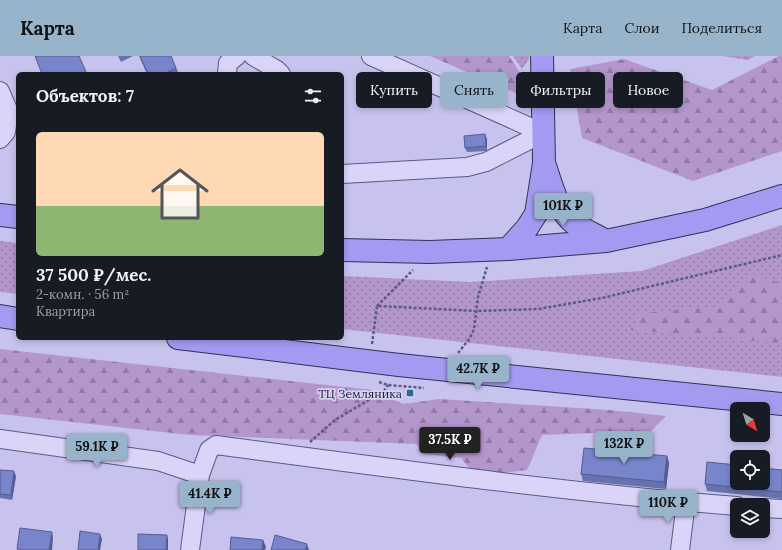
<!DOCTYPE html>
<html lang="ru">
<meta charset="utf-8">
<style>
:root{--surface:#171b24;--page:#20242c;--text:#f1f3f6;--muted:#9ea1a6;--accent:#97b4cb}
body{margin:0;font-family:Lora,serif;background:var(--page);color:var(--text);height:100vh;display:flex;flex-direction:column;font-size:15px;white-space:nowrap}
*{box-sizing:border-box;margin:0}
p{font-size:13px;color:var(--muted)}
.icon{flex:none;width:22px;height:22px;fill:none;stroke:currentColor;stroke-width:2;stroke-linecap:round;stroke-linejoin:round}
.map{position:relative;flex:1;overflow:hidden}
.panel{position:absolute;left:16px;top:16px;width:328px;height:268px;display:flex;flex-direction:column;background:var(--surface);border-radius:6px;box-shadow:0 2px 6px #0003}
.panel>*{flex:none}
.banner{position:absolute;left:356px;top:16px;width:366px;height:36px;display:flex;gap:8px}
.needle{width:26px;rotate:142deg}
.controls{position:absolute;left:730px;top:346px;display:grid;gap:8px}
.controls a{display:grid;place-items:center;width:40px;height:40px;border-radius:6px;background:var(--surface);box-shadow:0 2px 6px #0003;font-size:20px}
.price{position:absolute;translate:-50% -34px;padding:0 9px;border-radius:4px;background:var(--accent);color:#111;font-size:13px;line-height:26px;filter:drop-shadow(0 1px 2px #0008)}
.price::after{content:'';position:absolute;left:50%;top:24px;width:12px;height:9px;margin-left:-6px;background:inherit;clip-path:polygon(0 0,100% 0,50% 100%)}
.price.current{background:#222;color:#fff}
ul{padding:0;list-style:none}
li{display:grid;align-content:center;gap:8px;height:212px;padding:0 20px}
li span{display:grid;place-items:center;height:124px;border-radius:6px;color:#555}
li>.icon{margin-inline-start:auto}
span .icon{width:72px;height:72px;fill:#fffc;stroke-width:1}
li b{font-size:17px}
h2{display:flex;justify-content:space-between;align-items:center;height:48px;padding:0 20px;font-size:17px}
.tag{padding:0 14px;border-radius:6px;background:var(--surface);box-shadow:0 2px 6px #0003;font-size:14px;line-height:36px}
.tag.current{background:var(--accent);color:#111}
header{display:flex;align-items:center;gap:24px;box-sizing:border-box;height:56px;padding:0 20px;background:var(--accent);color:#111}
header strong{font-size:19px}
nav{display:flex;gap:22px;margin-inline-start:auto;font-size:14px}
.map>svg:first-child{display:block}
.grass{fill:url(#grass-dots)}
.forest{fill:url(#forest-firs)}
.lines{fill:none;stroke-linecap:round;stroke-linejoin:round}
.minor-casing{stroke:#595b87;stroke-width:20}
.major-casing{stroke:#2e3255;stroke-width:24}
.path{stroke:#595b87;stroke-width:2.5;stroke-dasharray:3 2;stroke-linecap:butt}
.minor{stroke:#dad5f8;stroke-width:18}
.major{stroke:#a49af1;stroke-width:22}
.wall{fill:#6772af}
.shaded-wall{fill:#545d8f}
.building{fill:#7885cc;stroke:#545d8f}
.poi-dot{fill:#2a6896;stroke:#d7d2f5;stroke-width:1.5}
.labels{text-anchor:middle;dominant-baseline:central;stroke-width:3.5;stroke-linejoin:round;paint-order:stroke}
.poi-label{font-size:12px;fill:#1d2037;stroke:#d7d2f5;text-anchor:end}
</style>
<header>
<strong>Карта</strong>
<nav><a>Карта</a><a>Слои</a><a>Поделиться</a></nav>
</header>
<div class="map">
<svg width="782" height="494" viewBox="0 0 782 494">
<defs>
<pattern id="grass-dots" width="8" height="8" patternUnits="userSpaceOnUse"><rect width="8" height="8" fill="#b396cc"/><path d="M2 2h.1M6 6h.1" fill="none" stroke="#917aa6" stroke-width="1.8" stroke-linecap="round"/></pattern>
<pattern id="forest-firs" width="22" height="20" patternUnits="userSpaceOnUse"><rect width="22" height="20" fill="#b396cc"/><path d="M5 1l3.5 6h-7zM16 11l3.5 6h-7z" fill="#917aa6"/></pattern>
</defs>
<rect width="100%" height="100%" fill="#c8c2ee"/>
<path class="grass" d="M513,0H529V3L522,13Z
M722,0H755L748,4Z
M782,169V321L342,273V220L470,226L642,215Z
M0,185L18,187V238L0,236Z"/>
<path class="forest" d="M430,0H509L530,32L520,39Z
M779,0H782V95L693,125L582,82L570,13L624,3L712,34Z
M754,218L782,228V287L630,274L641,257L714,251Z
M0,293L372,334L403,348L439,343L609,354L666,360L651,375L542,379L527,414L502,417L471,414L461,402L423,398L417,388L190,379L0,358Z"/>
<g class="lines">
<defs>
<path id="minor" d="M253,0L277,14L281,18
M371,0L543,77
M227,18L228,7L237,0
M0,35L9,56L6,76L0,83
M342,118L467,111L486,106L543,77
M0,383L158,405L200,419
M763,452L782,453
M190,494L200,419L209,394L216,389C389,412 563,436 737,450
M680,494L686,446"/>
<path id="major" d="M545,110C552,130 557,154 575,168C584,174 596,179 606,185
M0,159L18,161
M508,193L527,172L536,158L544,107L542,0
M342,194L430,196L508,193L606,185L705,164L782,140
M0,260L18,263
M178,282L399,309L782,348"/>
</defs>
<use href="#minor" class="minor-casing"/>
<use href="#major" class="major-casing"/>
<path class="path" d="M377,250L413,214
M372,288L377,250L476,255L538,253L602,242L782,199
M458,297L470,282L474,273L478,241L487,211
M379,326L388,329L424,332
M310,386L335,364L384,335L388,329"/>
<use href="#minor" class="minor"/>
<use href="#major" class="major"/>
</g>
<path class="wall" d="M118,0H133L121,6Z
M139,0H171L179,18H147Z
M487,83V95L467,96L465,92Z
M667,400L669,407L666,433L583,425L581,418Z
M0,414L16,420L12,444L0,442Z
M782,414V443L707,435L705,428Z"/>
<path class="shaded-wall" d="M485,78L487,83V95L486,90Z
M667,400L669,407L666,433L664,426Z
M14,415L16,420L12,444L11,439Z
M52,476L53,481L52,494H49Z
M100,478L102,483L100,494H98Z
M167,479L168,483V494H166Z
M263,484L266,491L265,494H262Z
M307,488L309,494H305Z"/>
<path class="building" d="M35,0H79L87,18H42Z
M140,0H171L176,12L164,18H148Z
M485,78L486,90L465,92L464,80Z
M584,392L667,400L664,426L581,418Z
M707,406L737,409V427H763V412L782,414V436L705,428Z
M0,414L14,415L11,439L0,438Z
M20,472L52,476L49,494H24L17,493Z
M80,475L100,478L98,494H78Z
M138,478L167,479L166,494H138Z
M275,479L307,488L305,494H271Z
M231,481L263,484L262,494H230Z"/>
<rect class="poi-dot" x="406" y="333" width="8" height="8" rx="2"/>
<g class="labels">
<g class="poi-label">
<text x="402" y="337">ТЦ Земляника</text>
</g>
</g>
</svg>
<div class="controls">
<a><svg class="needle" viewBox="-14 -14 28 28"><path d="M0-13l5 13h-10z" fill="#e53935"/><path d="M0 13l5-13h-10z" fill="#9ea1a6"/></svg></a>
<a><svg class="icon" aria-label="locate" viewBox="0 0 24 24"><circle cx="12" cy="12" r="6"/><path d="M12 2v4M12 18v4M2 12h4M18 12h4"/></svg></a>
<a><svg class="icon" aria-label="layers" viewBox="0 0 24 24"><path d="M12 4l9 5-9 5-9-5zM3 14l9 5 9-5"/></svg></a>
</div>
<b class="price" style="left:563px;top:171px">101K ₽</b>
<b class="price" style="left:478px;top:334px">42.7K ₽</b>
<b class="price current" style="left:450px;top:405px">37.5K ₽</b>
<b class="price" style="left:624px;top:409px">132K ₽</b>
<b class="price" style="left:97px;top:412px">59.1K ₽</b>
<b class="price" style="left:210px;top:459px">41.4K ₽</b>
<b class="price" style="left:668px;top:468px">110K ₽</b>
<div class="banner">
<a class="tag">Купить</a>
<a class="tag current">Снять</a>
<a class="tag">Фильтры</a>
<a class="tag">Новое</a>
</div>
<section class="panel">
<h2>Объектов: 7<svg class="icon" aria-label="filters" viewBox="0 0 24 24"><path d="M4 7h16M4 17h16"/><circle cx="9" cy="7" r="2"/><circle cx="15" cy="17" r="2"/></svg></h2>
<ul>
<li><span style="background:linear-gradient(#ffd9b3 60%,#8fb573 0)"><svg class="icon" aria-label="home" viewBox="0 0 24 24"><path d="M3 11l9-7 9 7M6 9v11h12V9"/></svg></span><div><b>37 500 ₽/мес.</b><p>2-комн. · 56 m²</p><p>Квартира</p></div></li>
</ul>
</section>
</div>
